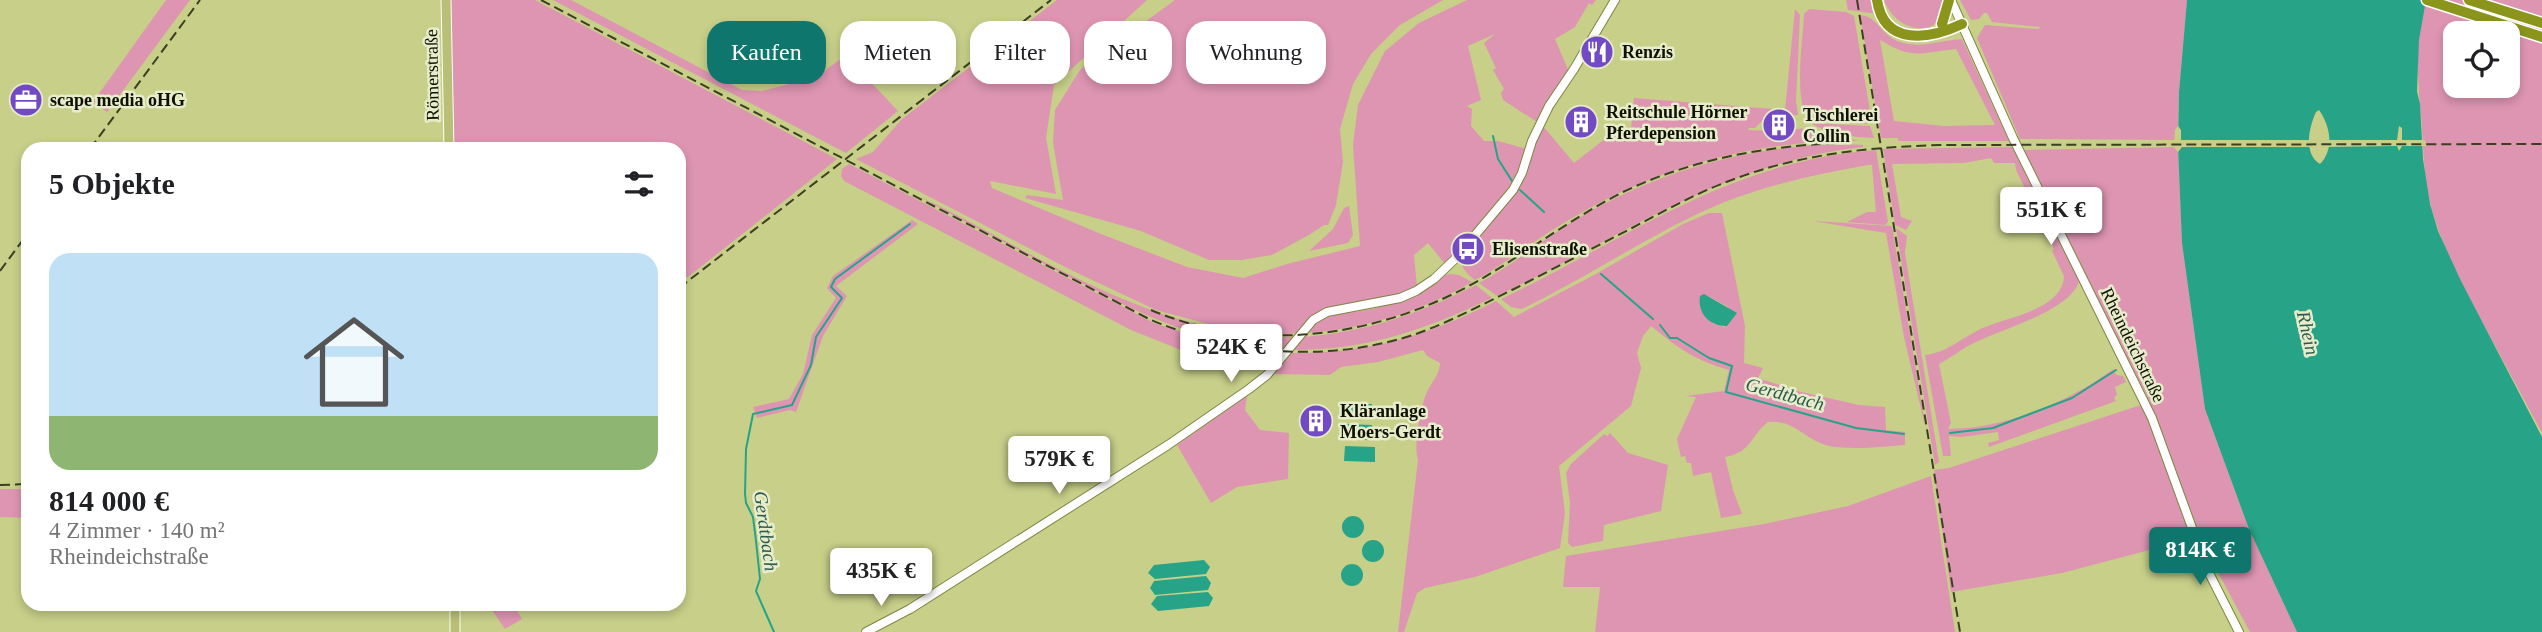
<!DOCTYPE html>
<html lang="de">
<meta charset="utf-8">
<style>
:root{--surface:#fff;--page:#f6f6f6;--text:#202124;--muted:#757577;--accent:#0f766e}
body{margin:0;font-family:"Times New Roman",serif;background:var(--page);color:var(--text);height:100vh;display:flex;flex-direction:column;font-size:26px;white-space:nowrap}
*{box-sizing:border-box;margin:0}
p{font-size:23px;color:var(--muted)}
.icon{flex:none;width:38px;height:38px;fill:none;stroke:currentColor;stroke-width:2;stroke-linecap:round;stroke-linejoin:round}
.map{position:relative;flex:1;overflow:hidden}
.sheet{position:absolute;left:21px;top:142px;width:665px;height:469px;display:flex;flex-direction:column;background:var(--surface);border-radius:21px;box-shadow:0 4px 10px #0003}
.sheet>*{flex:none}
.hud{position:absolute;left:707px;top:21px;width:665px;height:63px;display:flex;gap:14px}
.buttons{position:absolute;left:2443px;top:21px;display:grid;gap:14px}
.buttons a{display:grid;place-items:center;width:77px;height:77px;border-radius:14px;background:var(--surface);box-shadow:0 4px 10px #0003;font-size:35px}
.price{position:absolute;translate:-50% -60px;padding:0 16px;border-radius:7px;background:#fff;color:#222;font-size:23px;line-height:46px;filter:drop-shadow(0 2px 4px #0008)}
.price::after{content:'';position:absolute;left:50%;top:42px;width:21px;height:16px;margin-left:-10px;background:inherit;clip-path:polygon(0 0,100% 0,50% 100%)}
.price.current{background:var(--accent);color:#fff}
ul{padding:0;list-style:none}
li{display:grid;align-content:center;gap:14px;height:371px;padding:0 28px}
li span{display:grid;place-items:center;height:217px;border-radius:21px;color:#555}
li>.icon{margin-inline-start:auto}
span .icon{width:126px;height:126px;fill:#fffc;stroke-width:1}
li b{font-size:30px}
h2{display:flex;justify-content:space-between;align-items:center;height:84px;padding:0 28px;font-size:30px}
.pill{padding:0 24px;border-radius:21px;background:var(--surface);box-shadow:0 4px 10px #0003;font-size:24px;line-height:63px}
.pill.current{background:var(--accent);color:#fff}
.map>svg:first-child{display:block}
.green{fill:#de95b2;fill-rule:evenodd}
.water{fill:#27a388;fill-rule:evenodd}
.pier{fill:#c7cf89}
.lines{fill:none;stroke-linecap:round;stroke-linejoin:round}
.stream{stroke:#27a388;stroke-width:2}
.secondary-casing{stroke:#7e8540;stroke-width:10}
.primary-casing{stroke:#fff;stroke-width:11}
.motorway-casing{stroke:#fff;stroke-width:13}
.secondary{stroke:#fff;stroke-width:8}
.primary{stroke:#b9bf76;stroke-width:9}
.motorway{stroke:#8b941b;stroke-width:10}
.rail{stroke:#3c3f21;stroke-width:2;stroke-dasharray:10 5;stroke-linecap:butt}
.labels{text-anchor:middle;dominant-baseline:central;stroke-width:5;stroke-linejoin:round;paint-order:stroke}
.poi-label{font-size:18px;font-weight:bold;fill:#0f1100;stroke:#e7edca;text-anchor:start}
.street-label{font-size:18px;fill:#0f1100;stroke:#e7edca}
.water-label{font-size:19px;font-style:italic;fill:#2a5a4e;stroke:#e7edca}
</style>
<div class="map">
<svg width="2542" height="632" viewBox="0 0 2542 632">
<rect width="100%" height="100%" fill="#c7cf89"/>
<path class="green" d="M166,0H190L107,112L93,102Z
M451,0H535L837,159L688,277H679V149H452Z
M553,0H571L742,90L762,91L816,77L868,39L879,61L863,74L898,111L846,153Z
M1057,0H1147L1054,85L1046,138L1056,194L990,181L992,188L1101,234L1187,267L1243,278L1287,264L1360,246L1353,145L1358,105L1385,51L1419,23L1467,0H1596L1592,5L1589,3L1575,27L1555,39L1569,72L1537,122L1503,100L1501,93L1504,89L1493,70L1496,68L1484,43L1495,34L1468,46L1481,100L1467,106L1472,109L1471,126L1484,141H1498L1527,149C1512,194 1477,229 1445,264L1428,243L1414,255L1417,287L1404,293L1322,311L1308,319L1296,333L1290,334L1227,329L1156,310L1073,271L856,159L873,152L902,119Z
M1175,0H1443L1400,25L1371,54L1353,84L1340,129L1343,162L1336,205L1328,225H1324L1309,235L1272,255L1241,260H1209L1141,231L1025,198L1027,195L1063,200L1053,143L1055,110L1080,70L1111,41L1127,35Z
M1846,0H1874L1878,14L1848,10Z
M1884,0H1942C1951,34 1900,41 1884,0Z
M1960,0H2187L2179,92L2178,140L2020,139L1977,38L1985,25L2039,29L2040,27L1992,22L1987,13H1984L1979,19L1971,20Z
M2426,0H2542V433C2522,396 2502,358 2481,320C2462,284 2442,247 2431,207C2422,174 2424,140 2420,106C2417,71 2416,34 2426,0ZM2455,33H2508V86H2455Z
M1795,9L1800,15L1796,101L1798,115L1767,116L1755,128H1749L1748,130L1780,131V135L1785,134L1786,130L1809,128L1822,134L1859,141C1764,140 1671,163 1588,209C1552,228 1519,253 1485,275L1475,280C1467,274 1460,267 1461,257L1521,186L1542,125L1574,163L1615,131L1622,140H1630L1634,98L1785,110Z
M1809,9L1846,12L1854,16L1869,105L1871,120L1866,124L1809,121C1793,99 1803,41 1804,14Z
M1860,15C1878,16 1881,36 1900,42C1921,49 1941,40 1962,39L2009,141H1898V138H1881ZM1880,40C1913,60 1919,53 1956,49L1995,125L1944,126L1894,121Z
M1811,123L1870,126L1874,138C1855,137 1829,135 1811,123Z
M1863,145V147C1721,163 1622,237 1497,296L1479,283C1515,264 1547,236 1582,216C1666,167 1766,141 1863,145Z
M2012,147L2079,281C2071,311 1999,330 1972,344C1961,349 1951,358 1939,364L1951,423L1948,429C1992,429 2039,413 2077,392C2090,386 2102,376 2114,369L2116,375L2123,376L2126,382L2115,387L2117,395L2114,397L2116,401L1989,447L1988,443L1999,440L1998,432L1962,437L1949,436L1951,456H1943L1925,355C1948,353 1965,335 1985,327C2009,317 2063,309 2064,276L2052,251L2054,249L2016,170L2015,163H1994L1991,158L1964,163L1892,164L1901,217L1912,221L1906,230L1895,225L1883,149Z
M2178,147L2182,243L2205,409L2249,529L2297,632H2250L2199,537L2062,573L1951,592L1934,470L1949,468L2150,402L2023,150Z
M1876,150L1888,222L1885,225L1847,222L1867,212H1876L1872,165H1868C1818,174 1770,184 1722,203C1653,232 1590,276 1522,309L1511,307L1501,299C1629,238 1728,161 1876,150Z
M849,164L1154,323L1219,344L1281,353L1270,368L1221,361L1181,350L1131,330L844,181L841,176L842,169Z
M919,196C1042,256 1151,336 1294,337L1284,350C1198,346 1124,306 1050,267C1006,243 962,221 919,196Z
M1349,206L1353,235L1348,243L1309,251L1333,229L1344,208Z
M1709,213H1722L1745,326L1744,363L1763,368L1758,378L1797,391L1859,405L1885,407L1886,430L1905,432V445C1879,447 1854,450 1829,446C1806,441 1794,419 1768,422C1750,436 1752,452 1725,457L1733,490L1742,514L1721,518L1711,472L1693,476L1691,463H1687L1685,456L1681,457L1677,439L1696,397L1686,396L1724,391L1729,370C1694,360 1678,348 1651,326L1643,336L1637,353L1641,368L1631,406L1559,466L1565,513L1560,548L1475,577L1425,588L1417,593L1404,632H1398L1418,460C1413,446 1421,401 1429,388C1434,379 1440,373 1440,363L1427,356L1423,350L1378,362L1341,367L1330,375L1274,374L1289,353C1367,354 1427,336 1496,301L1514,317L1594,275L1683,224ZM1708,296L1728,307L1725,327L1712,323Z
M912,220L918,224L836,286L847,296L823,336L796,412L790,410L757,418L753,407L789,399L803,374L812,335L836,298L827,288L833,276Z
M1813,221L1892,226L1926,430L1904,337L1886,233Z
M1896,228L1907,236L1905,253L1939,462L1935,465Z
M1451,274L1459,275L1472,282C1420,312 1364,329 1305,333L1319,320L1329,316L1373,309L1417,296L1444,275Z
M1476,285L1492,298C1424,330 1368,350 1292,350L1302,337C1367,332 1418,314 1476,285Z
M1247,396L1245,410L1260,430L1289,433L1288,479L1237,487L1211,503L1177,445Z
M1610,433L1628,453L1668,465L1661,511L1604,525L1603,541L1572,547L1568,543L1570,503L1566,473L1571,464L1604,434L1607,436Z
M1931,476L1955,632H1595L1600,587H1563L1566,556L1764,524L1848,506Z
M0,489H28V518L0,517Z
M488,604H513L522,619L505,629Z"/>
<path class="water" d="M2187,0H2426L2419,40L2417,91L2420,104L2423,159L2430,204L2438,231L2461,281L2542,437V632H2297L2249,529L2205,409L2182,243L2178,147L2179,92ZM2319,110C2330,125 2335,149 2320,164C2303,154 2309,127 2316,112Z
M1704,294L1737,313L1727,326C1711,327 1697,314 1700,296Z
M1346,404H1372V419H1345Z
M1345,424L1372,425V440L1345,439Z
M1345,446L1375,447V462L1344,461Z
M1342 527a11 11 0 1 1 22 0a11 11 0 1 1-22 0Z
M1362 551a11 11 0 1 1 22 0a11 11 0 1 1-22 0Z
M1204,560L1210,567L1206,574L1155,579L1148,573L1154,565Z
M1341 575a11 11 0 1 1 22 0a11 11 0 1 1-22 0Z
M1206,576L1211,583L1208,590L1155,595L1150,588L1154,581Z
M1208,592L1213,598L1209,606L1158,611L1151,604L1157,596Z"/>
<path class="pier" d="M2178,126L2181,130V140H2313V147H2182L2178,152L2174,147L2175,130Z
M2399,126L2402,128V140H2425L2426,146H2402L2399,151L2397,146L2325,147V140H2397Z"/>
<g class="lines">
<path class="stream" d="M1493,136L1498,159L1512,181
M1520,190L1544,212
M1601,274L1653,319
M1660,325L1670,338H1677L1709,358L1732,366L1726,392L1856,428L1904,434
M1950,433L1993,428L2072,398L2116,370
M774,632L756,591L760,579L756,541L753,517L746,503L745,494L746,449L753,414L792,405L811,365L816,337L842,298L831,287L835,279L910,224"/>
<defs>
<path id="secondary" d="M1951,0L2013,138L2152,418L2207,569L2239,632
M866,632L910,609L1168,445L1249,389L1267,375L1313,320L1327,312L1400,298L1416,291L1434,279L1455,259L1513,190L1522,173L1532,141L1549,106L1574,69L1615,0"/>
<path id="primary" d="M446,0L449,149
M455,604V632"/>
<path id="motorway" d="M1877,0C1884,47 1930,39 1962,24
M2427,0L2542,37
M2469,0L2542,23
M1942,24L1949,0"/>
</defs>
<use href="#secondary" class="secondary-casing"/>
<use href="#primary" class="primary-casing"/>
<use href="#motorway" class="motorway-casing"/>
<use href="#secondary" class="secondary"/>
<use href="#primary" class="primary"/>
<use href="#motorway" class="motorway"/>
<path class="rail" d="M541,0L1149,319C1233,355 1326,363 1413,335C1448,323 1481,305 1514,289C1553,269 1593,248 1632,228C1666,210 1700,191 1737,178C1802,154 1870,147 1940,145L2542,144
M1857,0L1960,632
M90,149L200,0
M0,271L28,233
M679,288L1051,0
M1151,310C1260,356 1384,336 1483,278C1530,250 1574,217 1623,192C1692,159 1769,145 1845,143
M0,485L28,484"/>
</g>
<defs>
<symbol id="restaurant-disc" viewBox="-11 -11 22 22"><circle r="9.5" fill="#724bc4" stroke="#e7edca"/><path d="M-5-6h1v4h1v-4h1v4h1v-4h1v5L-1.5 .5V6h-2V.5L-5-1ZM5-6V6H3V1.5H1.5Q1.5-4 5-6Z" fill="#fff"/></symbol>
<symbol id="office-disc" viewBox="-11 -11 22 22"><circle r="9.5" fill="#724bc4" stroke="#e7edca"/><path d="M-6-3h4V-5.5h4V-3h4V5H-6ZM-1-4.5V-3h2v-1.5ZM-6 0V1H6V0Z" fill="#fff"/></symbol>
<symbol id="building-disc" viewBox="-11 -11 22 22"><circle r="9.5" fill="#724bc4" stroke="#e7edca"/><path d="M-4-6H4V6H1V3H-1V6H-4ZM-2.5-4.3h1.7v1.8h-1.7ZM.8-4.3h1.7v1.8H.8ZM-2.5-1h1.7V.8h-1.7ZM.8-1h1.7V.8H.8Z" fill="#fff"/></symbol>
<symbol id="bus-disc" viewBox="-11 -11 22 22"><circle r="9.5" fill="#724bc4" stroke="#e7edca"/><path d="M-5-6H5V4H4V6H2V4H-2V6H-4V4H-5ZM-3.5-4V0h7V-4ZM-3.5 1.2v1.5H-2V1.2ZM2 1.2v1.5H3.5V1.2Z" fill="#fff"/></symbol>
</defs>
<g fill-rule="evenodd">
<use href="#restaurant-disc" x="1578" y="33" width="38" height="38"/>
<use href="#office-disc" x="7" y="81" width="38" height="38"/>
<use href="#building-disc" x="1562" y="103" width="38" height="38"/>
<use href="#building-disc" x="1760" y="106" width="38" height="38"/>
<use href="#bus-disc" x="1449" y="230" width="38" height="38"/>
<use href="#building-disc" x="1297" y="402" width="38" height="38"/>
</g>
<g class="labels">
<g class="poi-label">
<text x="1622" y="52">Renzis</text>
<text x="50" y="100">scape media oHG</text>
<text x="1606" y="112">Reitschule Hörner<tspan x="1606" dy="21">Pferdepension</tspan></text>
<text x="1803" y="115">Tischlerei<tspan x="1803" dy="21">Collin</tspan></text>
<text x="1492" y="249">Elisenstraße</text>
<text x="1340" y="411">Kläranlage<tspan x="1340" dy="21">Moers-Gerdt</tspan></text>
</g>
<g class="street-label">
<text transform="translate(432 75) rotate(-91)">Römerstraße</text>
<text transform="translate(2133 345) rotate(64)">Rheindeichstraße</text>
</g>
<g class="water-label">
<text transform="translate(2308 333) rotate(77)">Rhein</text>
<text transform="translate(1785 394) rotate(15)">Gerdtbach</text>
<text transform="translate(766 531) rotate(82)">Gerdtbach</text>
</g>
</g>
</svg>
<div class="buttons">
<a><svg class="icon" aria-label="locate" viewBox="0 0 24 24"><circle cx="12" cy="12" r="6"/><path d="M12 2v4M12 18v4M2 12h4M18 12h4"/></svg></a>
</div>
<b class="price" style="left:2051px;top:247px">551K €</b>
<b class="price" style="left:1231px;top:384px">524K €</b>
<b class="price" style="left:1059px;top:496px">579K €</b>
<b class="price current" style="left:2200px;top:587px">814K €</b>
<b class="price" style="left:881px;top:608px">435K €</b>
<div class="hud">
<a class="pill current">Kaufen</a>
<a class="pill">Mieten</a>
<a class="pill">Filter</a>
<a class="pill">Neu</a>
<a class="pill">Wohnung</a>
</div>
<section class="sheet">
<h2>5 Objekte<svg class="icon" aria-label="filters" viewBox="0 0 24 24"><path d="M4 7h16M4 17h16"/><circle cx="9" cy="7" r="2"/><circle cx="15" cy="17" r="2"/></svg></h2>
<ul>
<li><span style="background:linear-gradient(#bfe0f5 75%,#8fb573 0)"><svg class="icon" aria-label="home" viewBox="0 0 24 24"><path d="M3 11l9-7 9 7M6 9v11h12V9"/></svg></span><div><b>814 000 €</b><p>4 Zimmer · 140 m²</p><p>Rheindeichstraße</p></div></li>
</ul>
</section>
</div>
